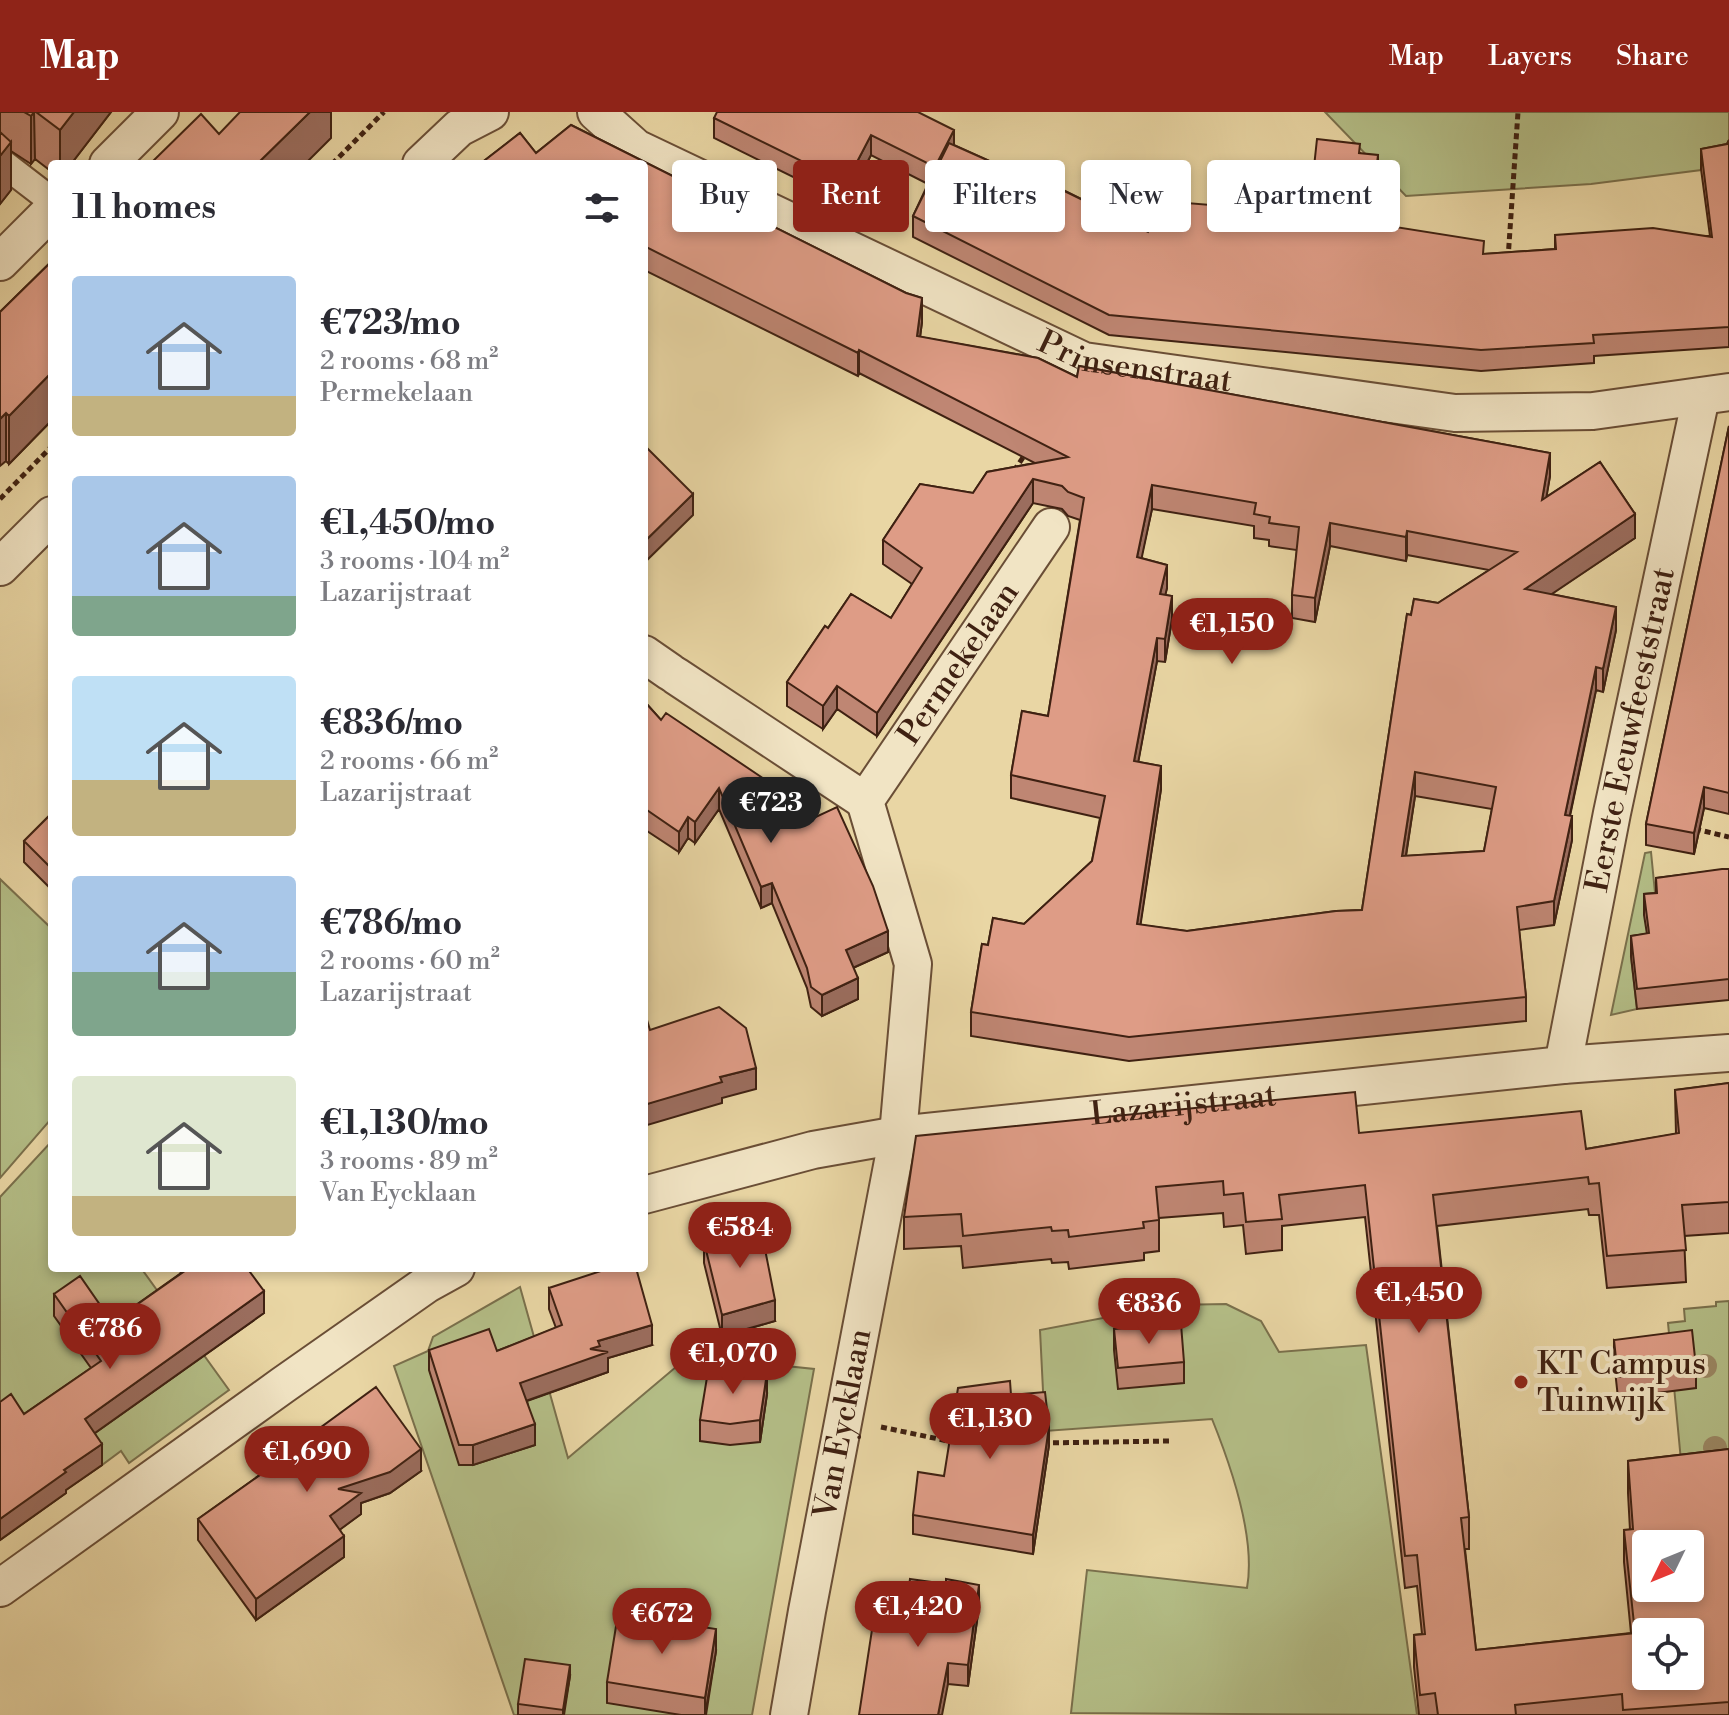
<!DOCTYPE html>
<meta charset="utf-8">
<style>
:root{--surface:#fff;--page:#f7f7f7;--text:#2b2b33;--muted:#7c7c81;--accent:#8f2418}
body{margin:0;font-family:"Libre Bodoni",serif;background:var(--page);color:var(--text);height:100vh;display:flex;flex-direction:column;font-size:30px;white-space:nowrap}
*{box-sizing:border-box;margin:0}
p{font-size:26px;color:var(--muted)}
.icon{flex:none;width:44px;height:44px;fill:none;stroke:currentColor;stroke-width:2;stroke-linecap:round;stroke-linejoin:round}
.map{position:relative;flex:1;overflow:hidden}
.panel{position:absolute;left:48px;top:48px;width:600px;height:1112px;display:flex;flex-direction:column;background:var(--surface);border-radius:8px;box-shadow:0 4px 12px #0003}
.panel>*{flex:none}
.guide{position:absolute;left:672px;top:48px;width:760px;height:72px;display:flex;gap:16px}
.needle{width:52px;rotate:227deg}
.controls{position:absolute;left:1632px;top:1418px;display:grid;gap:16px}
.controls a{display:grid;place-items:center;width:72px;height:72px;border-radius:8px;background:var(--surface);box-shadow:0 4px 12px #0003;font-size:40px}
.price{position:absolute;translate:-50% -68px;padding:0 18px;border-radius:28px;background:var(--accent);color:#fff;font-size:26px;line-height:52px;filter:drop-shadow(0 2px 4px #0008)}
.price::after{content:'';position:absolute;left:50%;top:48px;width:24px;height:18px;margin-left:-12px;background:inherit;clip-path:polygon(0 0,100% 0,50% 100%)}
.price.selected{background:#222;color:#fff}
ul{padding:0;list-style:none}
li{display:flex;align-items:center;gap:24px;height:200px;padding:0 24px}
li span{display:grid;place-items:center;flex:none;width:224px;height:160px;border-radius:8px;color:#555}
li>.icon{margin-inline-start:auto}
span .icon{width:96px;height:96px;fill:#fffc;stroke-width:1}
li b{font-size:34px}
h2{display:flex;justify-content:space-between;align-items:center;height:96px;padding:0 24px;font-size:34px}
.tag{padding:0 28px;border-radius:8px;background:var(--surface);box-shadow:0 4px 12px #0003;font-size:28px;line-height:72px}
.tag.selected{background:var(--accent);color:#fff}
header{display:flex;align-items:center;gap:48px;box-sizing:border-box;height:112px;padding:0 40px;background:var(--accent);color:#fff}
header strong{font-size:38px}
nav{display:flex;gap:44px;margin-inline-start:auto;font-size:28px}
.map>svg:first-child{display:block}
.green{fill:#b4be87;stroke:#7a704c;stroke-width:2}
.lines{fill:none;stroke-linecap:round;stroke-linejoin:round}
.pedestrian-casing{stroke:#6a4e36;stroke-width:30}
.minor-casing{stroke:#6a4e36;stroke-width:40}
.path{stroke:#3f2112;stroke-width:5;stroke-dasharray:6 4;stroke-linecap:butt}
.pedestrian{stroke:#f1e4c4;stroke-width:26}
.minor{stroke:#f1e4c4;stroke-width:36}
.tree{fill:#9b8864}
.wall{fill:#bf8673;stroke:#3f2112;stroke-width:2;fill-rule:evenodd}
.shaded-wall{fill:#9b6d5e;stroke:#3f2112;stroke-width:2}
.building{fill:#de9c86;stroke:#3f2112;stroke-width:2;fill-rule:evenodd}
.poi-dot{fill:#8f2418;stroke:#f1e4c4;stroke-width:3}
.labels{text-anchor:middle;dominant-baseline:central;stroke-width:8;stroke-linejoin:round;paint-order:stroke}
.street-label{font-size:32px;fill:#3f2112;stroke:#f1e4c4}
.poi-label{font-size:32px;fill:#3f2112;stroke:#f1e4c4;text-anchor:start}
</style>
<header>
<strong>Map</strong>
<nav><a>Map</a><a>Layers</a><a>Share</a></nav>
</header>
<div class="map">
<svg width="1729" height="1603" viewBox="0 0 1729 1603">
<rect width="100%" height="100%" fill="#e9d6a4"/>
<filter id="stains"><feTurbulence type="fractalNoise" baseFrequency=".0025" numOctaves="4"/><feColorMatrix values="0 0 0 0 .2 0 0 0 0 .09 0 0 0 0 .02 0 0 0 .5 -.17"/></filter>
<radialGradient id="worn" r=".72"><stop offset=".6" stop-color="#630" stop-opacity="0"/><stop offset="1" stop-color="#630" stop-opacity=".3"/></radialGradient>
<path class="green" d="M1325,0H1729V49L1725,55L1591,72L1406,84Z
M1651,740L1657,801L1649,842L1631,845L1637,897L1611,903L1645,741Z
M0,767L52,817V1006L0,1066Z
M51,1030L52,1156H141L229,1278L129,1351L121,1339L102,1353L63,1296L0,1311V1085Z
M520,1175L568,1346L689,1244L814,1257L752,1603H514L394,1254L428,1239L433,1225Z
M1729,1189V1363L1683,1370L1668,1211L1685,1209L1684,1197L1716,1194V1190Z
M1226,1192L1261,1209L1279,1240L1366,1233L1417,1603L1071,1601L1087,1458L1247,1476C1256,1426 1231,1354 1212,1307L1045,1319L1040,1218L1171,1193Z"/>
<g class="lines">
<defs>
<path id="pedestrian" d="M0,49L52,89"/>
<g id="minor">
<path id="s1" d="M596,0L636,36L1084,249L1455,301L1593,299L1729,280"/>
<path d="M108,52L160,0"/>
<path d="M421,52L459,16L490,0"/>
<path d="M0,150L52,98"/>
<path d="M0,455L52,403"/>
<path d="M644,542L670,560"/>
<path d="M676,564L865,689"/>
<path id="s2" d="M1563,953L1612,701L1701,285"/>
<path id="s3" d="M644,1083L813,1038L898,1023L1563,953L1729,941"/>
<path d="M0,1476L283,1273L427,1172L456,1156"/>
<path id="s4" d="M789,1603L807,1499L898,1023L913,852L865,689L1051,415"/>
</g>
</defs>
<use href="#pedestrian" class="pedestrian-casing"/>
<use href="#minor" class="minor-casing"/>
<path class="path" d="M332,52L384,0
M1508,147L1518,0
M1014,359L1026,341
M0,387L52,334
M1695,717L1729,725
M881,1315L953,1330
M1043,1331L1170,1329"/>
<use href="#pedestrian" class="pedestrian"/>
<use href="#minor" class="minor"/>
</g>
<g class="tree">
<circle cx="1705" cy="1254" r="12"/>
<circle cx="1715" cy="1336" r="12"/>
</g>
<path class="wall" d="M0,0H111L71,52H52V60L35,47L31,52L11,39V78L0,92Z
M714,6L954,33L1016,61L1053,73L1148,120L1235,95L1311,83L1360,41L1378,63L1372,112L1484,142L1555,137V123L1710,124L1701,57V37L1727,32L1729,28V235L1594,244V251L1481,259L1109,223L913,125V104L928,72L871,43L846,91L714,26Z
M571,13L906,181L922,186V210L920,225L1038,246L1077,265L1079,254L1550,341V364L1546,385L1600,350L1635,402V426L1551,482L1616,495V518L1603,580L1596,578L1584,637L1570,704H1572V728L1554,813L1519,818L1526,885V909L1129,949L971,924V900L982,832L988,833L993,806L1024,812L1092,749L1100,706L1011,686V663L1022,599L1048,604L1080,408L1068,404L1062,397L1033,391L877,624L837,597L823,617L787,594V570L825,514L828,516L851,482L891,506L912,472L883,452V428L920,372L973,381L987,360L1035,351L859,261L858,264L644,158V52H480L520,21L536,41ZM1152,397L1254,414V426L1269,428V434L1297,438L1292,483V506L1315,510L1330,434L1406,449L1407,443L1489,458L1438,491L1414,487L1411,503L1407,502L1362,798L1336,799L1187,819L1140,813L1161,677V654L1138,650L1157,549L1165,550L1172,507V484L1165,483L1167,476V453L1141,446ZM1415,684L1492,697L1484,739L1406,744Z
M52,149V308L9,352L6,349L0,200Z
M1729,314V702L1704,696L1694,742L1646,733V712Z
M644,589L661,608L803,711L888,840L853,856L858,887L822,904L811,895L807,876L772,791L761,796L719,697L695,731L688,726L679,740L644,717Z
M52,701V778L24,750V729Z
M1729,757V888L1637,897L1631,844V824L1647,822L1644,803V782L1656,781V766Z
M1729,971V1121L1684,1124L1686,1170L1607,1176L1599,1103H1589L1588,1097L1437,1114L1469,1405V1437H1465L1476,1538L1631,1521L1624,1450V1418H1630L1628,1381V1349L1729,1337V1603H1419L1414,1555V1523L1422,1522L1417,1474L1405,1476L1365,1105L1282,1114V1138L1246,1142L1243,1113L1224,1115L1223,1101L1159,1106V1139L1144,1141V1148L1069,1157L1068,1150L1052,1151L1051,1147L963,1156L961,1134L904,1137V1105L1359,1021L1586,1037L1676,1022L1675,978Z
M704,1130L775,1209L722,1224L704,1151Z
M178,1156H251L248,1158L264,1201L95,1321L102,1353L66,1378V1381L0,1428V1290L24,1302L91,1256L54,1204V1182L112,1210L181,1161Z
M549,1176L652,1233L608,1246V1260L527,1289L535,1333L473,1353H459L429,1258V1238L497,1239L556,1216L549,1197Z
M1114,1217L1184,1250V1271L1118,1277L1114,1238Z
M1614,1228L1696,1255V1276L1618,1286L1614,1249Z
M767,1282L760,1330L730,1333L700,1329V1308Z
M1011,1283L1049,1333L1033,1442L913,1422V1403L944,1364Z
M313,1321L421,1359L390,1381L361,1391V1402L340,1417L344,1445L256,1508L198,1428V1407L313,1325Z
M979,1494L968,1574L948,1572L905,1502Z
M716,1539L706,1603H681L607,1591V1570Z
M570,1564L564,1603H518V1592Z"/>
<path class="shaded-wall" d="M34,0L35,47L31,52V4Z
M74,0H111L71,52H60V18Z
M310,0H331V26L305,52H257Z
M954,18V38L935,75V55Z
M871,23V43L846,91V71Z
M11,30V78L0,92V44Z
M1378,43V63L1370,132V111Z
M922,186V210L917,248V224Z
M859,238V261L858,264V241Z
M52,260V308L9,352V304Z
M6,301V349L0,354V307Z
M1550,341V364L1542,412V388Z
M1033,367V391L877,624V601Z
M1152,373V397L1137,468V445Z
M693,382V403L644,451V430Z
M1635,402V426L1525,500V477Z
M1330,411V434L1315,510V486Z
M1407,419V443L1406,449V425Z
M1167,453V476L1160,505V482Z
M1172,484V507L1165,550V527Z
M1616,495V518L1603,580V557Z
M1157,526V549L1134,673V649Z
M1596,555V578L1565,726V703Z
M837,574V597L823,617V594Z
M1161,654V677L1137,836V812Z
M1415,660V684L1402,768V744Z
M1704,675V696L1694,742V721Z
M719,676V697L695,731V710Z
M1572,704V728L1554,813V789Z
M688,705V726L679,740V720Z
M772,771V791L761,796V775Z
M888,819V840L846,859V838Z
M858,866V887L822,904V883Z
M756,956V977L722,986V991L644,1014V993L720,965Z
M264,1179V1201L85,1328V1307Z
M775,1188V1209L722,1224V1203Z
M652,1213V1233L608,1246V1260L520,1291V1271L590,1237L598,1229Z
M767,1261V1282L760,1330V1308Z
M535,1312V1333L473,1353V1333Z
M1049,1315V1333L1033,1442V1423Z
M102,1332V1353L66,1378V1381L0,1428V1407L64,1358Z
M421,1337V1359L390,1381L361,1391V1402L330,1425V1404L338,1377Z
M344,1424V1445L256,1508V1487Z
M979,1473V1494L968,1574V1553Z
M716,1517V1539L705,1603V1586Z
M948,1551V1572L942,1603H938Z
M570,1553V1564L563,1603V1598Z"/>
<path class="building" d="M24,0H34L31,4Z
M36,0H74L60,18Z
M240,0H310L257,52H150L201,2L219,22Z
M717,0H918L954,18L935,55L871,23L846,71L714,6Z
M571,13L906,181L922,186L917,224L1038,246L1077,265L1079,254L1550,341L1542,388L1600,350L1635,402L1525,477L1616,495L1603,557L1596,555L1584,613L1565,703L1572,704L1554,789L1517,795L1526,885L1129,925L971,900L982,832L988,833L993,806L1024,812L1092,749L1105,684L1011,663L1022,599L1048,604L1084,386L1068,380L1062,374L1033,367L877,601L837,574L823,594L787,570L825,514L828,516L851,482L891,506L922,456L883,428L920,372L973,381L987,360L1068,345L859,238L858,241L644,134V52H480L520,21L536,41ZM1152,373L1256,391L1254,402L1270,405L1269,411L1299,415L1292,483L1315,486L1330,411L1406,425L1407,419L1517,440L1438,491L1414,487L1411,503L1407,502L1362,798L1336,799L1187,819L1137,812L1161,654L1134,649L1157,526L1165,527L1172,484L1160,482L1167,453L1137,445ZM1415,660L1496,675L1484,739L1402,744Z
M0,20L11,30L0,44Z
M1317,27L1360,32L1359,41L1378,43L1370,111L1484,129L1483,142L1556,137L1555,123L1653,116L1712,125L1701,37L1727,32L1729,28V215L1593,223L1594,231L1481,238L1109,203L913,104L949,31L1016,61L1021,51L1053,67L1050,72L1148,120L1162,89L1235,95L1237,75L1311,83Z
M52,149V260L9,304L6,301L0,307V200Z
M1729,314V681L1704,675L1694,721L1646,712Z
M644,333L693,382L644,430Z
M644,589L661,608L666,601L791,685L803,711L837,695L873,774L888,819L846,838L858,866L822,883L811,875L807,856L772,771L761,775L719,676L695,710L688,705L679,720L644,696Z
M52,701V757L24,729Z
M1722,757H1729V867L1637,877L1631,824L1649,821L1644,782L1657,781L1656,766Z
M719,895L746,916L756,956L720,965L722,970L644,993V898L650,918Z
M1729,971V1090L1682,1093L1686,1138L1607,1144L1599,1071L1589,1072L1588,1065L1433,1083L1469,1405L1461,1406L1476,1538L1635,1521L1624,1418L1633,1417L1628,1349L1729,1337V1590L1623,1598L1622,1582L1515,1593L1516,1603H1438L1435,1581L1420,1583L1414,1523L1425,1522L1417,1443L1405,1444L1365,1073L1279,1083L1282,1107L1246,1110L1243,1081L1224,1083L1223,1069L1156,1075L1159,1108L1143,1110L1144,1116L1069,1125L1068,1118L1052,1119L1051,1115L963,1124L961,1102L904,1105L916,1024L1355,980L1359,1021L1581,999L1586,1037L1679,1021L1675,978ZM1646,1432H1690V1476H1646ZM1646,1520H1690V1564H1646Z
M757,1114L763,1127L775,1188L722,1203L704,1130Z
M189,1156H247L264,1179L85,1307L102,1332L64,1358L66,1360L0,1407V1290L11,1282L24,1302L101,1249L54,1182L80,1164L112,1210Z
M610,1156H636L652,1213L598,1229L600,1234L590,1237L608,1240L520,1271L535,1312L473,1333H459L429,1238L489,1217L497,1239L562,1213L549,1176Z
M1181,1212L1184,1250L1118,1256L1114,1217Z
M1692,1218L1696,1255L1618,1265L1614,1228Z
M709,1253L767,1261L760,1308L730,1312L700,1308Z
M1010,1269L1011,1283L1045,1280L1049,1315L1033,1423L913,1403L918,1360L944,1364L958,1276Z
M376,1275L421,1337L390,1360L338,1377L361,1381L330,1404L344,1424L256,1487L198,1407L315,1324L313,1321Z
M910,1467L946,1472V1467L979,1473L968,1553L948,1551L938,1603H859L875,1498L905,1502Z
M618,1502L716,1517L705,1586L607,1570Z
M525,1547L570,1553L563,1598L518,1592Z"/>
<circle class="poi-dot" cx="1521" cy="1270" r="8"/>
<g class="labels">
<g class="street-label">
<text stroke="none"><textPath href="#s1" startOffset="600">Prinsenstraat</textPath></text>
<text stroke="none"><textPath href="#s4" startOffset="1098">Permekelaan</textPath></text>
<text stroke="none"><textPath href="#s2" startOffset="342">Eerste Eeuwfeeststraat</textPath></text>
<text stroke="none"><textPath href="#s3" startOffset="548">Lazarijstraat</textPath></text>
<text stroke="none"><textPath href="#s4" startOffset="296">Van Eycklaan</textPath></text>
</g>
<g class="poi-label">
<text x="1537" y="1252">KT Campus<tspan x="1537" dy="37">Tuinwijk</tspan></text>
</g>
</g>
<rect width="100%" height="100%" filter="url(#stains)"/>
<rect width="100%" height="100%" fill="url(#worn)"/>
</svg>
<div class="controls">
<a><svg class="needle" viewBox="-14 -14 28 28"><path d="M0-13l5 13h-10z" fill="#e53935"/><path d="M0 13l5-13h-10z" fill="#7c7c81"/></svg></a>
<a><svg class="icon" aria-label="locate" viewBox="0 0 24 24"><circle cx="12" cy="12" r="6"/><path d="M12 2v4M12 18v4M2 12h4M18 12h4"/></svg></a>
</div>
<b class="price" style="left:1232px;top:554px">€1,150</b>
<b class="price selected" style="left:771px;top:733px">€723</b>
<b class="price" style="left:740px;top:1158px">€584</b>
<b class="price" style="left:1419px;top:1223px">€1,450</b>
<b class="price" style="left:1149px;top:1234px">€836</b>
<b class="price" style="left:110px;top:1259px">€786</b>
<b class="price" style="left:733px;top:1284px">€1,070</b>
<b class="price" style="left:990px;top:1349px">€1,130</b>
<b class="price" style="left:307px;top:1382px">€1,690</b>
<b class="price" style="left:918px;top:1537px">€1,420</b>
<b class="price" style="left:662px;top:1544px">€672</b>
<div class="guide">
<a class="tag">Buy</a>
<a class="tag selected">Rent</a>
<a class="tag">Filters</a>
<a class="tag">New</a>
<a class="tag">Apartment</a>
</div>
<section class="panel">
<h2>11 homes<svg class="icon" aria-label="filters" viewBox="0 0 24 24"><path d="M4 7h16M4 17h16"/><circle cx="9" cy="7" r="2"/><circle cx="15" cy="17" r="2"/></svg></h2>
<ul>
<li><span style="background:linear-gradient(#a9c7e8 75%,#c2b280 0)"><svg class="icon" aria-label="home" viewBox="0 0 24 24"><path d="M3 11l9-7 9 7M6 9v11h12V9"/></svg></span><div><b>€723/mo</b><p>2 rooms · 68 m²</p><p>Permekelaan</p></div></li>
<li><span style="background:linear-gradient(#a9c7e8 75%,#7fa58c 0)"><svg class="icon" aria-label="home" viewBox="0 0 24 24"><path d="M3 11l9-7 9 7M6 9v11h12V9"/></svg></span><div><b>€1,450/mo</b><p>3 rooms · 104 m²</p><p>Lazarijstraat</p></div></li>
<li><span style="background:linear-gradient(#bfe0f5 65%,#c2b280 0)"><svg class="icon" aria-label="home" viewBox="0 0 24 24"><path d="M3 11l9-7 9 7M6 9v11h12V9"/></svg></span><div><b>€836/mo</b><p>2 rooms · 66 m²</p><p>Lazarijstraat</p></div></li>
<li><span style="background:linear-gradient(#a9c7e8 60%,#7fa58c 0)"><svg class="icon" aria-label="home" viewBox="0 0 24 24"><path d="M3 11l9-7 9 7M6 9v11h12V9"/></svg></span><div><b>€786/mo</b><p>2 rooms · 60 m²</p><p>Lazarijstraat</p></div></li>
<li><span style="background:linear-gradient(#dfe7d0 75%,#c2b280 0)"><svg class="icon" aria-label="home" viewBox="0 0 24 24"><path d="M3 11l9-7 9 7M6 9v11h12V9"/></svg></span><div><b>€1,130/mo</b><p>3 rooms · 89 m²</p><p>Van Eycklaan</p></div></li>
</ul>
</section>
</div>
